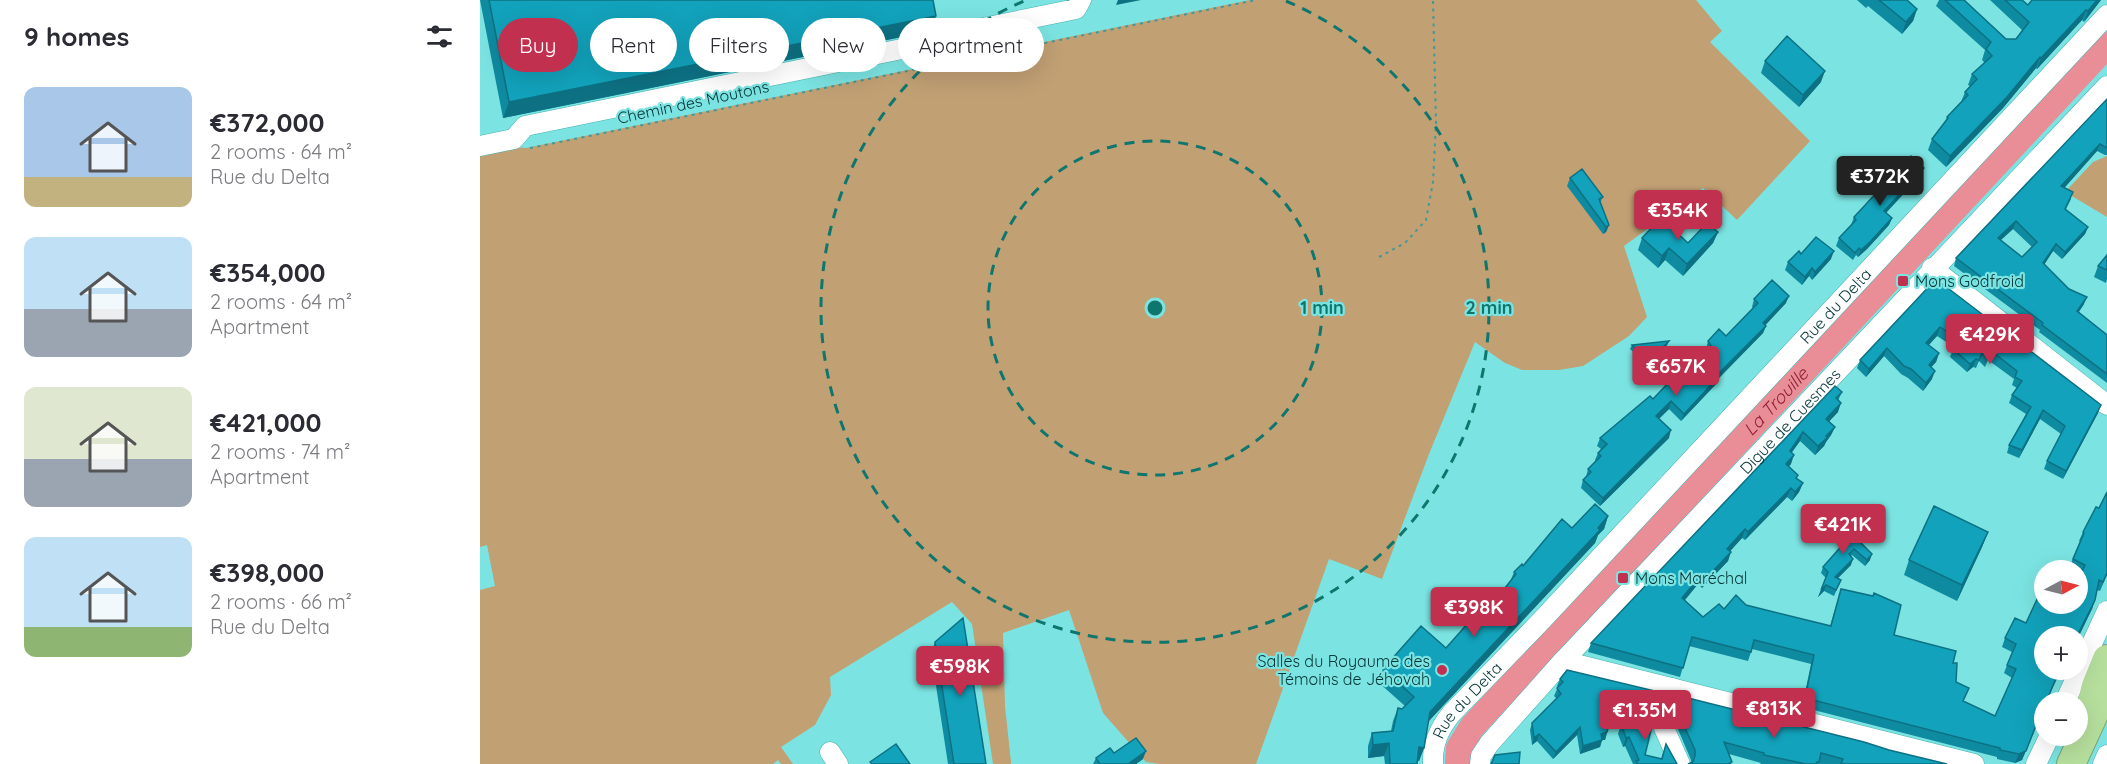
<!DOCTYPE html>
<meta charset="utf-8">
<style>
:root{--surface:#fff;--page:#f2f2f3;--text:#2b2b33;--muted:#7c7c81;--accent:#c1304f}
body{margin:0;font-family:Quicksand,sans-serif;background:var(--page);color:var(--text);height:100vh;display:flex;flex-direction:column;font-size:22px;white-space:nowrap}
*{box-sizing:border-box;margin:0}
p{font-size:20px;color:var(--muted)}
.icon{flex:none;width:33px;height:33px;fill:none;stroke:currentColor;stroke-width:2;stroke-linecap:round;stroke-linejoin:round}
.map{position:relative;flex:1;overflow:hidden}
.side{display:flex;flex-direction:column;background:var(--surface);width:480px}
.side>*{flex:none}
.guide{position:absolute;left:18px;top:18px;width:570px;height:54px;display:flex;gap:12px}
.needle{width:39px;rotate:83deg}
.buttons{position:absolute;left:1554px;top:560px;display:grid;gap:12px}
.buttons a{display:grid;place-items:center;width:54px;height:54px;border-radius:50%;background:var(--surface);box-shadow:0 6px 24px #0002;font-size:30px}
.price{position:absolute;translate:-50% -51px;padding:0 14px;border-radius:6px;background:var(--accent);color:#fff;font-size:20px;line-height:39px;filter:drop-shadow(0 2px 3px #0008)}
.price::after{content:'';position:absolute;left:50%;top:36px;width:18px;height:14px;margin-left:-9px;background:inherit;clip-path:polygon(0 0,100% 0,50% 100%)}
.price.selected{background:#222;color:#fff}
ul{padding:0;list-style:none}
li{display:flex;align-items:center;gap:18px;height:150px;padding:0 24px}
li span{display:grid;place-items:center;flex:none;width:168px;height:120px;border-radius:12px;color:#555}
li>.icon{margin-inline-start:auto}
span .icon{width:72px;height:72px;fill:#fffc;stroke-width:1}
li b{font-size:26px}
h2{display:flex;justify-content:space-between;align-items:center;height:72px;padding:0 24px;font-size:26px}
.pill{padding:0 21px;border-radius:27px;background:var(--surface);box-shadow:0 6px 24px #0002;font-size:21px;line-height:54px}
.pill.selected{background:var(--accent);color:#fff}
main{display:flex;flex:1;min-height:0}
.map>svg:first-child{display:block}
.green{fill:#c1a074}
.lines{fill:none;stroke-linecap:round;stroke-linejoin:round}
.river{stroke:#e98d96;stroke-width:26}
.minor-casing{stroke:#44b0af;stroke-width:21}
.highway-casing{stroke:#78a479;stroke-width:30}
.path{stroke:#479796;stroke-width:2;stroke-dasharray:3 4.5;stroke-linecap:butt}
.minor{stroke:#fff;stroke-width:20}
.highway{stroke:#b6df9d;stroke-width:28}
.wall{fill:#0f8ba1;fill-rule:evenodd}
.shaded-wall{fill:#0d7183}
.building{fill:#12a2bb;stroke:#0d7183;stroke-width:1.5;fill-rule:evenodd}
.ring{fill:none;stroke:#0f766e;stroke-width:3;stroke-dasharray:10 8}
.poi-dot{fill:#c1304f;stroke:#7be4e2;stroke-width:2}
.labels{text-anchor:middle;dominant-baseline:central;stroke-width:4.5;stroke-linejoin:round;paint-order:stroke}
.street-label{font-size:16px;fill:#043535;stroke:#7be4e2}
.poi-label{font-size:16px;fill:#043535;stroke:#7be4e2;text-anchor:start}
.water-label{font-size:18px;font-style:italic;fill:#8d2138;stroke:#7be4e2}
.centre{fill:#0f766e;stroke:#7be4e2;stroke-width:3}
.ring-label{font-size:18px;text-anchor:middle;font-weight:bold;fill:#0f766e;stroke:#7be4e2;stroke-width:4.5;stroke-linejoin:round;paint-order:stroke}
</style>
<main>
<section class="side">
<h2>9 homes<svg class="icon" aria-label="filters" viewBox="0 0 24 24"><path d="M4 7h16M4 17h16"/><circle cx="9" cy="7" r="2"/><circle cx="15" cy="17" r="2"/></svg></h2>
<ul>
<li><span style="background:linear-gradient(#a9c7e8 75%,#c2b280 0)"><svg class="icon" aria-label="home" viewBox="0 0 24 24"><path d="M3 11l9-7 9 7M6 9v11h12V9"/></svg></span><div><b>€372,000</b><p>2 rooms · 64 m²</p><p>Rue du Delta</p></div></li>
<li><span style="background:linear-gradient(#bfe0f5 60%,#9aa5b1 0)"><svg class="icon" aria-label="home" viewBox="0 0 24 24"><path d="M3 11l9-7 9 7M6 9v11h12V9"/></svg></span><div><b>€354,000</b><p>2 rooms · 64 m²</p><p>Apartment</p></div></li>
<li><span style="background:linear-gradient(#dfe7d0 60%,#9aa5b1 0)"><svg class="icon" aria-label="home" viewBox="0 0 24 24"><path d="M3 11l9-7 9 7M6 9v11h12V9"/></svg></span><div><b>€421,000</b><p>2 rooms · 74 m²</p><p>Apartment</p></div></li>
<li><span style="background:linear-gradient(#bfe0f5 75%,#8fb573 0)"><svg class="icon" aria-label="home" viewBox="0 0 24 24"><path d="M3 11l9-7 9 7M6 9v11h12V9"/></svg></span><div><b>€398,000</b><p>2 rooms · 66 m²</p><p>Rue du Delta</p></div></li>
</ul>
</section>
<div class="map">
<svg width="1627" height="764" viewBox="0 0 1627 764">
<rect width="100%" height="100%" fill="#7be4e2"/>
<path class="green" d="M770,0H1216L1242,31L1230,42L1330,141L1257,220L1223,188L1144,246L1167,317L1149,336L1103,366L1079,370H1042L1025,363L995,342L949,454L902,579L849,559L776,764H679L666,762L623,713L589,610L523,633L525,706L531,762V764H513L492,624L472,602L350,677L351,695L335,725L301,747L313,764H301L298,760L293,764H0V590L15,586L7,545L0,547V146L6,145L46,148Z
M1627,156V217L1585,192L1613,162Z"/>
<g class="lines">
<path class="river" id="s1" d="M978,764L979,748L992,727L1627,45"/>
<defs>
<g id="minor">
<path d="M0,146L34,139L45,126L456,42L464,36L596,9L601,0"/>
<path d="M1452,268L1627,405"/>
<path d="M1083,661L1494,764"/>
<path d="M1192,688L1184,728L1200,764"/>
<path d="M1585,702L1627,611"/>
<path d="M350,752L358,764"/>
<path id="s2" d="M953,764C952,744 959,729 971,714L1062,620L1627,15"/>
<path id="s3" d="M1000,764L1001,756L1009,744L1083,661L1627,86"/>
<path d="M1556,764L1570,735"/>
<path d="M1623,764L1627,755"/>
</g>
<path id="highway" d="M1612,702L1616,686L1627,659
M1591,764L1627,686"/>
</defs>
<use href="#minor" class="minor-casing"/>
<use href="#highway" class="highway-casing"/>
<path class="path" d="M50,148L776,0
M899,257L925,243L946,220L953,182L956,123L953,0"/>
<use href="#minor" class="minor"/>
<use href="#highway" class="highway"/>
</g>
<path class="wall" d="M0,0H453L451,31L23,118Z
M1377,0H1427L1437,9L1433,21L1422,34L1388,6L1386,8Z
M1459,0H1486L1485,1L1526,39H1536L1542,30L1510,0H1542L1548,5L1552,0H1621L1604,22L1602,20L1557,69L1556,68L1523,108L1466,167L1448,150L1452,139L1465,122L1467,117L1481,102L1485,92L1490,86L1488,85L1492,74L1505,63L1502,60L1505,50L1456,6Z
M1285,61L1341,82L1319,107L1281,73Z
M1627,99V155H1625L1617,151L1584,188L1591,199L1586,209L1608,227L1605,234L1582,259L1573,251L1564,265L1604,304L1599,312L1627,335V383L1559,332L1560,330L1474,266L1476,258ZM1533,229L1552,247L1542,257L1521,240Z
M1441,175L1406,213L1412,218L1409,225L1387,249L1378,257L1376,255L1373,260L1356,246L1359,238L1371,225L1374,217L1395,194L1398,187Z
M1090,178L1123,197L1120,203L1129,225L1126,232L1123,234L1087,186Z
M1238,232L1233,243L1203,276L1185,260L1178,268L1158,250L1162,238L1208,243Z
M1321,254L1351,259L1332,280L1329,276L1322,285L1305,270L1308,262Z
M1627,255V279L1626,283L1614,277L1618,266Z
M1456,279L1618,413L1583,479L1564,469L1567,461L1581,434L1560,419L1539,458L1527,453L1529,445L1546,414L1529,403L1532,395L1537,388L1532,385L1534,379L1508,360L1505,367L1499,361L1496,368L1493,367L1487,372L1470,357L1474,347L1457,336L1449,345L1459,353L1456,362L1451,367L1452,379L1443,391L1428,378L1421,374L1404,356L1386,377L1377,368L1380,360Z
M1274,299L1306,303L1285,325L1286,326L1283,333L1239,378L1238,382L1201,421L1189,409L1179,418L1189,438L1120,506L1101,488L1103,480L1106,477L1108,469L1116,461L1115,460L1118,453L1121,449L1117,446L1120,438L1217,366L1228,354L1226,349L1228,341L1246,336L1273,308L1272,307Z
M1189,341L1187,345L1168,365L1150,349L1152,345Z
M1362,392L1358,401V412L1349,421L1355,427L1351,435L1346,442L1344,446L1335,455L1320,441L1312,452L1311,464L1309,466L1317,479L1323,483L1319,492L1312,501L1307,497L1265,540L1262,538L1250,551L1248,561L1230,580L1222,588L1218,584L1205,600L1223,617L1244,609L1266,605L1350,626L1361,589L1414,635L1473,663L1476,682L1484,701L1515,716L1532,678L1524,673L1532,652L1522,647L1525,638L1546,623L1598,603L1601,573L1598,572V570H1593L1589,568L1600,541H1599L1603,532L1619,508L1627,492V575L1620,591L1617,590L1612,609L1573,687L1542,760L1535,763L1517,759V757L1322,707L1331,664L1272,649L1268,661L1209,646L1200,677L1108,652L1111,643Z
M1128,516L1124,529L1118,535L1115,543L948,722L944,748L939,761H937V764H905L904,756L888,758V746L892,733L911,731L913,721L918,708L922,709L925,706L898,682L903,669L966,648L1001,608L1002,604L1021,593L1030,582L1034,572L1043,566L1092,528Z
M1349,529L1390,560L1385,566L1372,555L1371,556V565L1358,578L1361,580L1354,596L1344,591L1338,597L1346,578L1341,573L1343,567L1361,547L1347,535Z
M1508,532L1502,547L1477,601L1424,575L1429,560Z
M455,642L506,764H468L451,653Z
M1080,679L1175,711L1165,755L1181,759L1186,744L1197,764H1153L1145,746L1143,747L1138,734L1141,724L1165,717L1134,709L1125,740H1122L1120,747L1100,754L1097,735L1073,759L1057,741L1052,745L1050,730L1052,723L1077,699L1074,696L1078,687L1077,686Z
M1204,697L1409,750L1467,764H1280L1281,763L1249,754L1252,762L1251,764H1208L1211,762V760L1197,727L1201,707Z
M634,753L663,759L656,764H613L616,758Z"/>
<path class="shaded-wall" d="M638,0H661L636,5Z
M1617,0H1621L1604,22L1608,11Z
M1437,9L1433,21L1422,34L1426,22Z
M1606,10L1602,20L1557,69L1561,58Z
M456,16L451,31L23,118L29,102Z
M1560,57L1556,68L1523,108L1466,167L1470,156Z
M1345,71L1341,82L1319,107L1323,95Z
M1620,144L1617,151L1579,194L1581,186Z
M1444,168L1441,175L1401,218L1404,211Z
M1412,218L1409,225L1387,249L1378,257L1381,250Z
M1536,221L1533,229L1515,245L1518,238Z
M1129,225L1126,232L1123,234L1126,227Z
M1608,227L1605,234L1582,259L1585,252Z
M1238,232L1233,243L1203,276L1207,264Z
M1576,244L1573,251L1560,271L1563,263Z
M1189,248L1185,260L1178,268L1182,256Z
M1354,251L1351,259L1332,280L1335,272Z
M1332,268L1329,276L1322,285L1325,277Z
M1309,296L1306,303L1280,331L1283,323Z
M1607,297L1604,304L1594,318L1597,311Z
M1286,326L1283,333L1239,378L1238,382L1201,421L1204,414L1239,373Z
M1460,327L1457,336L1443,351L1446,343Z
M1189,341L1187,345L1168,365L1169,361Z
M1407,348L1404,356L1386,377L1389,369Z
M1459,353L1456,362L1446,373L1449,365Z
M1496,359L1493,367L1487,372L1490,364Z
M1455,371L1452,379L1443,391L1446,383Z
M1191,401L1189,409L1174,424L1176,416Z
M1361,403L1358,412L1343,428L1346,419Z
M1621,405L1618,413L1583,479L1586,471Z
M1563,410L1560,419L1539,458L1542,450Z
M1355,427L1351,435L1346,442L1344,446L1335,455L1338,446Z
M1191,430L1189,438L1120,506L1123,498Z
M1323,432L1320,441L1307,459L1310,451Z
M1314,455L1311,464L1303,473L1306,464Z
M1323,483L1319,492L1312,501L1315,492Z
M1311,488L1307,497L1265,540L1268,532Z
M1128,516L1124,529L1118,535L1115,543L945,725L950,712Z
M1265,529L1262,538L1244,558L1247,549Z
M1508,532L1502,547L1477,601L1482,585Z
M1251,552L1248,561L1222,588L1226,579Z
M1392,554L1390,560L1385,566L1387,560Z
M1373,559L1371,565L1353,583L1355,577Z
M1221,575L1218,584L1199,607L1202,598Z
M1346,585L1344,591L1338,597L1341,590Z
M1615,600L1612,609L1598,638V636Z
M1564,707L1542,760L1535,763L1539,754Z
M1100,727L1097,735L1073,759L1076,752Z
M1127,732L1125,740H1122L1120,747L1100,754L1103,746L1121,734Z
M1059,734L1057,741L1052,745L1054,738Z
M1149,737L1145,746L1143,747L1146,738Z
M909,743L904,756L888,758L893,745Z
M939,747L944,748L939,761L934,760Z
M666,751L663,759L656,764H648Z"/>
<path class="building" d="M9,0H453L456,16L29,102Z
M1399,0H1427L1437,9L1426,22Z
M1465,0H1484L1526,39H1536L1549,22L1525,0H1542L1548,5L1552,0H1617L1608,11L1606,10L1561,58L1560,57L1527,97L1470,156L1452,139L1468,118L1467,117L1488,95L1485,92L1497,79L1492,74L1512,56L1506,49L1511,42Z
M1307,36L1345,71L1323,95L1285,61Z
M1627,99V148L1620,144L1581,186L1593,192L1585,209L1608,227L1585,252L1576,244L1563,263L1589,289L1607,297L1597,311L1627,335V374L1562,325L1563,323L1476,258ZM1536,221L1557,242L1542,257L1518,238Z
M1431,156L1444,168L1404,211L1412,218L1390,242L1381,250L1379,248L1375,253L1359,238L1376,220L1374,217L1400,189L1398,187Z
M1102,169L1123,197L1119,199L1129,225L1126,227L1090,178Z
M1181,218L1208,243L1227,223L1238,232L1207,264L1189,248L1182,256L1162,238Z
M1336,237L1354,251L1335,272L1332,268L1325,277L1308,262L1319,251L1321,254Z
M1627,255V270L1618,266Z
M1456,279L1621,405L1586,471L1567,461L1585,426L1563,410L1542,450L1529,445L1551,407L1532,395L1542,381L1535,377L1537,371L1511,351L1508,359L1502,353L1499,360L1496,359L1490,364L1473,349L1479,340L1460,327L1446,343L1459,353L1449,365L1455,371L1446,383L1431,369L1424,366L1407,348L1389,369L1380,360Z
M1292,280L1309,296L1283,323L1286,326L1239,373L1241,374L1204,414L1191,401L1176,416L1191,430L1123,498L1103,480L1111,472L1108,469L1121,456L1118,453L1127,444L1120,438L1170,396L1173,399L1210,360L1217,366L1233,349L1228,341L1239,329L1246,336L1278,303L1274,299Z
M1189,341L1169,361L1152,345Z
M1355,386L1362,392L1356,398L1361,403L1346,419L1355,427L1346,436L1348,437L1338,446L1323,432L1310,451L1314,455L1306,464L1318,475L1316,478L1323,483L1315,492L1311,488L1268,532L1265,529L1247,549L1251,552L1233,571L1226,579L1221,575L1202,598L1223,617L1239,604L1244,609L1256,595L1266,605L1351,626L1361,589L1393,596L1394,593L1421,605L1414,635L1476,651L1473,663H1477L1476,682L1489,688L1483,701L1515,716L1536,669L1527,665L1536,644L1525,638L1535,618L1546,623L1564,584V603H1598V581L1605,565L1593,559L1604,533L1603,532L1616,507L1619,508L1627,492V573L1623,582L1619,580L1615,600L1597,636H1564V669H1580L1566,702H1564V705L1546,751L1539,754L1520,750V748L1325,698L1334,655L1274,640L1271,652L1212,637L1203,668L1111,643Z
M1115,504L1128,516L1118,528L1120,530L950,712L944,748L939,747L937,764H910L909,743L893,745L892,733L913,731L918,708L922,709L934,697L903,669L941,626L966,648L1004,605L1002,604L1018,590L1021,593L1036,574L1034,572L1042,564L1043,566L1082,519L1092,528Z
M1454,506L1508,532L1482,585L1429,560Z
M1358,520L1392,554L1387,560L1374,549L1369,554L1373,559L1355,577L1361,580L1356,590L1346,585L1341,590L1348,572L1343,567L1365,542L1349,529Z
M483,618L506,764H474L455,642Z
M1087,670L1179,692L1175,711L1136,701L1127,732L1121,734L1122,740L1103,746L1100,727L1076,752L1059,734L1054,738L1052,723L1081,694L1077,688L1083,682L1080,679Z
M1204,697L1384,742L1409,750L1467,764H1365L1361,763L1363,759L1341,753L1339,762H1337L1336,764H1326L1284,755V753L1244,742L1252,762L1248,764H1208L1213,762L1215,756V750L1200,717Z
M1175,714L1165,755L1182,759L1186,744L1197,764H1158L1156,761L1159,760L1149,737L1146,738L1141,724Z
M656,738L666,751L648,764H620L616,758L630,748L634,753Z
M416,744L430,764H392L390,762Z
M1040,752L1039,764H1011L1015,755Z"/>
<g class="ring">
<circle cx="675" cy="308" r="167"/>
<path d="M806 1A334 334 0 1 1 544 1"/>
</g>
<g class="poi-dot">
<rect x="1417" y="275" width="12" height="12" rx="3"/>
<rect x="1137" y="572" width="12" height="12" rx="3"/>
<circle cx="962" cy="670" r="6"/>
</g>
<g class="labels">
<g class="street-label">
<text transform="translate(213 102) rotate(-12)">Chemin des Moutons</text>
<text stroke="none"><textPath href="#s2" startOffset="615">Rue du Delta</textPath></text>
<text stroke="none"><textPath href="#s3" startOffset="464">Digue de Cuesmes</textPath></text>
<text stroke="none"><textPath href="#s2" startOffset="75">Rue du Delta</textPath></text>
</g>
<g class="poi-label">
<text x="1435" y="281">Mons Godfroid</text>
<text x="1155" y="578">Mons Maréchal</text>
<text x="950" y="661" text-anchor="end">Salles du Royaume des<tspan x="950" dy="18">Témoins de Jéhovah</tspan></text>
</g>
<g class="water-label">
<text stroke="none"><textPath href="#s1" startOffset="486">La Trouille</textPath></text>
</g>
</g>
<circle cx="675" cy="308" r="9" class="centre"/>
<g class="ring-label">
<text x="842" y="314">1 min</text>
<text x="1009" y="314">2 min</text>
</g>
</svg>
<div class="buttons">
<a><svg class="needle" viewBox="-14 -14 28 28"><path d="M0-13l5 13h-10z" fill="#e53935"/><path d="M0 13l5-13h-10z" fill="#7c7c81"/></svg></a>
<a>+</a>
<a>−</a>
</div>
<b class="price selected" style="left:1400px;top:207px">€372K</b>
<b class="price" style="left:1198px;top:241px">€354K</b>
<b class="price" style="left:1510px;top:365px">€429K</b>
<b class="price" style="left:1196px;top:397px">€657K</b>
<b class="price" style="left:1363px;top:555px">€421K</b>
<b class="price" style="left:994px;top:638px">€398K</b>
<b class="price" style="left:480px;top:697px">€598K</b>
<b class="price" style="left:1294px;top:739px">€813K</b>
<b class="price" style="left:1165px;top:741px">€1.35M</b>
<div class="guide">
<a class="pill selected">Buy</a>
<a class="pill">Rent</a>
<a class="pill">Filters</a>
<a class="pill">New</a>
<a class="pill">Apartment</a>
</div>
</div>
</main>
